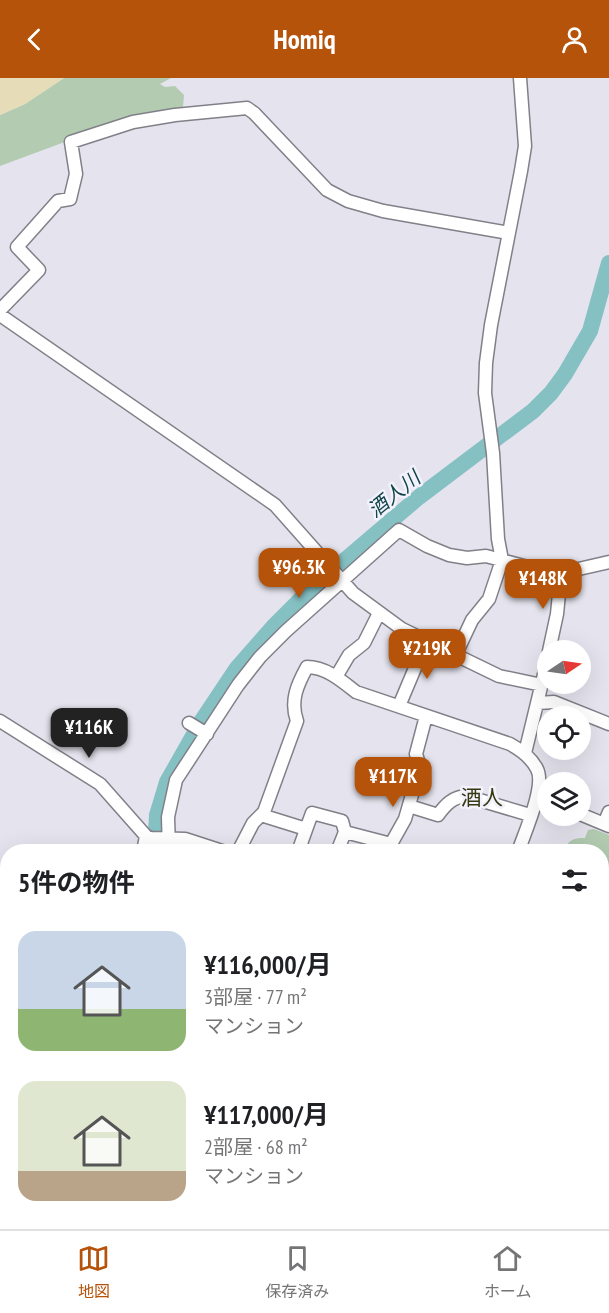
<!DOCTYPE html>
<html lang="ja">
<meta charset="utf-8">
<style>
:root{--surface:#fff;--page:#f2f2f2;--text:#202124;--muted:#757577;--line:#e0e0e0;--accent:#b45309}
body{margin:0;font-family:"PT Sans Narrow","Noto Sans JP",sans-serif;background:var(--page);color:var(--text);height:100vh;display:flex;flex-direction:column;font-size:22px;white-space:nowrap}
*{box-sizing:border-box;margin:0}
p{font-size:20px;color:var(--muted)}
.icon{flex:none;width:33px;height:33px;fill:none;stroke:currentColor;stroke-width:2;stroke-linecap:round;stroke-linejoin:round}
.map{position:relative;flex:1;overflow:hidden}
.details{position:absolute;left:0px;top:766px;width:609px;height:386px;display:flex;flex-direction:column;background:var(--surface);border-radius:24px 24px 0 0;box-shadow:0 6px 24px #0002}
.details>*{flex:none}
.needle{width:39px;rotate:77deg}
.buttons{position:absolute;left:537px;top:562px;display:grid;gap:12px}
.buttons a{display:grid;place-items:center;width:54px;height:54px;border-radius:50%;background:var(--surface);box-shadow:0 6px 24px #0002;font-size:30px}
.price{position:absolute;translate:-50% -51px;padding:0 14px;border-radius:12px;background:var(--accent);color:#fff;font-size:20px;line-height:39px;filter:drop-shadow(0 2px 3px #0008)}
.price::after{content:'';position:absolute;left:50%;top:36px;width:18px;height:14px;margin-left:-9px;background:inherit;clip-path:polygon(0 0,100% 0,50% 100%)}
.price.on{background:#222;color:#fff}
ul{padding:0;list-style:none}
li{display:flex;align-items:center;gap:18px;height:150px;padding:0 18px}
li span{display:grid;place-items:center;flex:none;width:168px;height:120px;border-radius:18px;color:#555}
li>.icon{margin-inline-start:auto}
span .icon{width:72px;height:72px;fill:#fffc;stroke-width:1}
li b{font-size:26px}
h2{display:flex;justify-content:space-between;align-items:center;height:72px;padding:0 18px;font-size:26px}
header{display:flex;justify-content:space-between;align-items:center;height:78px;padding:0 18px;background:var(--accent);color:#fff;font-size:27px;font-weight:700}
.menu{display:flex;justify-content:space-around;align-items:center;height:84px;border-top:2px solid var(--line);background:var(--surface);font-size:16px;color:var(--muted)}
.menu a{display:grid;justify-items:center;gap:3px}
.menu .on{color:var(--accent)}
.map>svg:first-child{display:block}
.green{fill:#b2cbb1}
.sand{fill:#e6dcb7}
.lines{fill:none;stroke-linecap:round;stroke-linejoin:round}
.river{stroke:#85c0c3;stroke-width:16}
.minor-casing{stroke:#818089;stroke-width:15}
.major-casing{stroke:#818089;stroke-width:18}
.minor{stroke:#fff;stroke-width:12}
.major{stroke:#fff;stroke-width:15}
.labels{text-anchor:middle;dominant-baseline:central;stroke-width:5;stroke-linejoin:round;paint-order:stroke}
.water-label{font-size:20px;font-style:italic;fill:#104649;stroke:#f2f1fc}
.quarter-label{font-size:21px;fill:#353810;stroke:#f2f1fc}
</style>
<header><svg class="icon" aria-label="back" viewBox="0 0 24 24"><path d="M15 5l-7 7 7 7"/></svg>Homiq<svg class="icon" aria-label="person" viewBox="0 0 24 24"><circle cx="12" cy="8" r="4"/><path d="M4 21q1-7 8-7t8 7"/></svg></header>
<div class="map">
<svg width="609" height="1151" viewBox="0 0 609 1151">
<rect width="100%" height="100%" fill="#e5e4ee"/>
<path class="green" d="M64,0H171L160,6L165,9L175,8L184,17L183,29L174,34L85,54L62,65L0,88V37L25,26Z
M594,751L609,757V886L602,884V774H563C568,762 573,760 585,760L588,752Z"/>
<path class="sand" d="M0,0H64L25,26L0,37Z"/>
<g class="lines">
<path class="river" d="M155,774L157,737L167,704L201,644L237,590L273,549L312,510L419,419L533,333L551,315L565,296L590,253L609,185
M59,1151L63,1144"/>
<defs>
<path id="minor" d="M0,232L39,192L17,169L58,123L70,121L76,96L71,64L133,44L175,37L247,30L254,35L327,112L348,123L383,133L509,155
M0,237L275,427L353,515L402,551L499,598L542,607
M549,573L557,536L561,495
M455,578L472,542L489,521L502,482L498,461L493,375L485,315L486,285L491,247L521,93L525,68L520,0
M336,599L349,577L364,565L379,535
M538,625L554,624L609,646
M399,628L426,564
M0,643L100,706L146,758L151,760L185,761L225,774
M189,645L207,656
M525,675L548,580
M409,728L438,737C446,726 453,719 466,718L530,737
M580,736L609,748
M261,737L306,751
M604,746L609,734
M143,774L146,758
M169,774L168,739L176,702L238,607L260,579L286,553L399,452L427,468L449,477L467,480L486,478L550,495H561L609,484
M238,774L253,745L264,734L297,643C290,623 297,607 307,589C326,589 342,603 356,614L510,666C521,672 531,679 537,691C546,708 524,756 518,774
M298,774L312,735L342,743L345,754
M337,774L345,754L391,766L405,741L420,689L416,676L426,638
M602,988L609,991
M48,1151L52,1144
M75,1151L79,1144
M370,1151L372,1144"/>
<path id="major" d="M602,1028L609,1008
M554,1151L557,1144"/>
</defs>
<use href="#minor" class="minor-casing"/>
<use href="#major" class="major-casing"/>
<use href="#minor" class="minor"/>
<use href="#major" class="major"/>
</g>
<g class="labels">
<g class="water-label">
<text transform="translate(394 416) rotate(-39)">酒人川</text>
</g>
<g class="quarter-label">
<text x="482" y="719">酒人</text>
</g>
</g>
</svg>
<div class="buttons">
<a><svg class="needle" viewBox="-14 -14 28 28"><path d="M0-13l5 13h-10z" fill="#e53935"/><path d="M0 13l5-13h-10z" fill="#757577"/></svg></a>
<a><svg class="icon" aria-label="locate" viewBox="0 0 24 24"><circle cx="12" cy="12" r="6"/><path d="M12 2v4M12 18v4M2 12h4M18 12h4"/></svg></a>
<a><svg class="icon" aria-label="layers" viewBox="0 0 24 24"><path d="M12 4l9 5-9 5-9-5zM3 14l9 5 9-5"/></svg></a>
</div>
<b class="price" style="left:299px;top:521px">¥96.3K</b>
<b class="price" style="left:543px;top:532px">¥148K</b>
<b class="price" style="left:427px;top:602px">¥219K</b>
<b class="price on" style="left:89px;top:681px">¥116K</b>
<b class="price" style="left:393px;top:730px">¥117K</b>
<section class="details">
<h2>5件の物件<svg class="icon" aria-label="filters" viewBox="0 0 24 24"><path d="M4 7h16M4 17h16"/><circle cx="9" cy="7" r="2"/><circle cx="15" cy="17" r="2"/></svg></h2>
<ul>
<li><span style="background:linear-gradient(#c9d6e8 65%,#8fb573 0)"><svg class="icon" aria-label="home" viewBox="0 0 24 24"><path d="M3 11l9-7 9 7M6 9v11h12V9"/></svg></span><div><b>¥116,000/月</b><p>3部屋 · 77 m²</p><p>マンション</p></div></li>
<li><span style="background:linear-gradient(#dfe7d0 75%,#b9a48a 0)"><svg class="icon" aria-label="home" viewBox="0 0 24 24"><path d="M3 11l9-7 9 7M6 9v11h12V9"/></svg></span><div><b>¥117,000/月</b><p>2部屋 · 68 m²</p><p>マンション</p></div></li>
</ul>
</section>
</div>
<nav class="menu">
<a class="on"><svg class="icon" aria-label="map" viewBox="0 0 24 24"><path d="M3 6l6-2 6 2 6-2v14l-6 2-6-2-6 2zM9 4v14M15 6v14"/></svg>地図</a>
<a><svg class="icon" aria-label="saved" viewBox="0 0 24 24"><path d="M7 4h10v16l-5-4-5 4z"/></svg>保存済み</a>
<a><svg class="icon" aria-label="home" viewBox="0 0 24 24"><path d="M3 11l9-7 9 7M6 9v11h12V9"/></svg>ホーム</a>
</nav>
